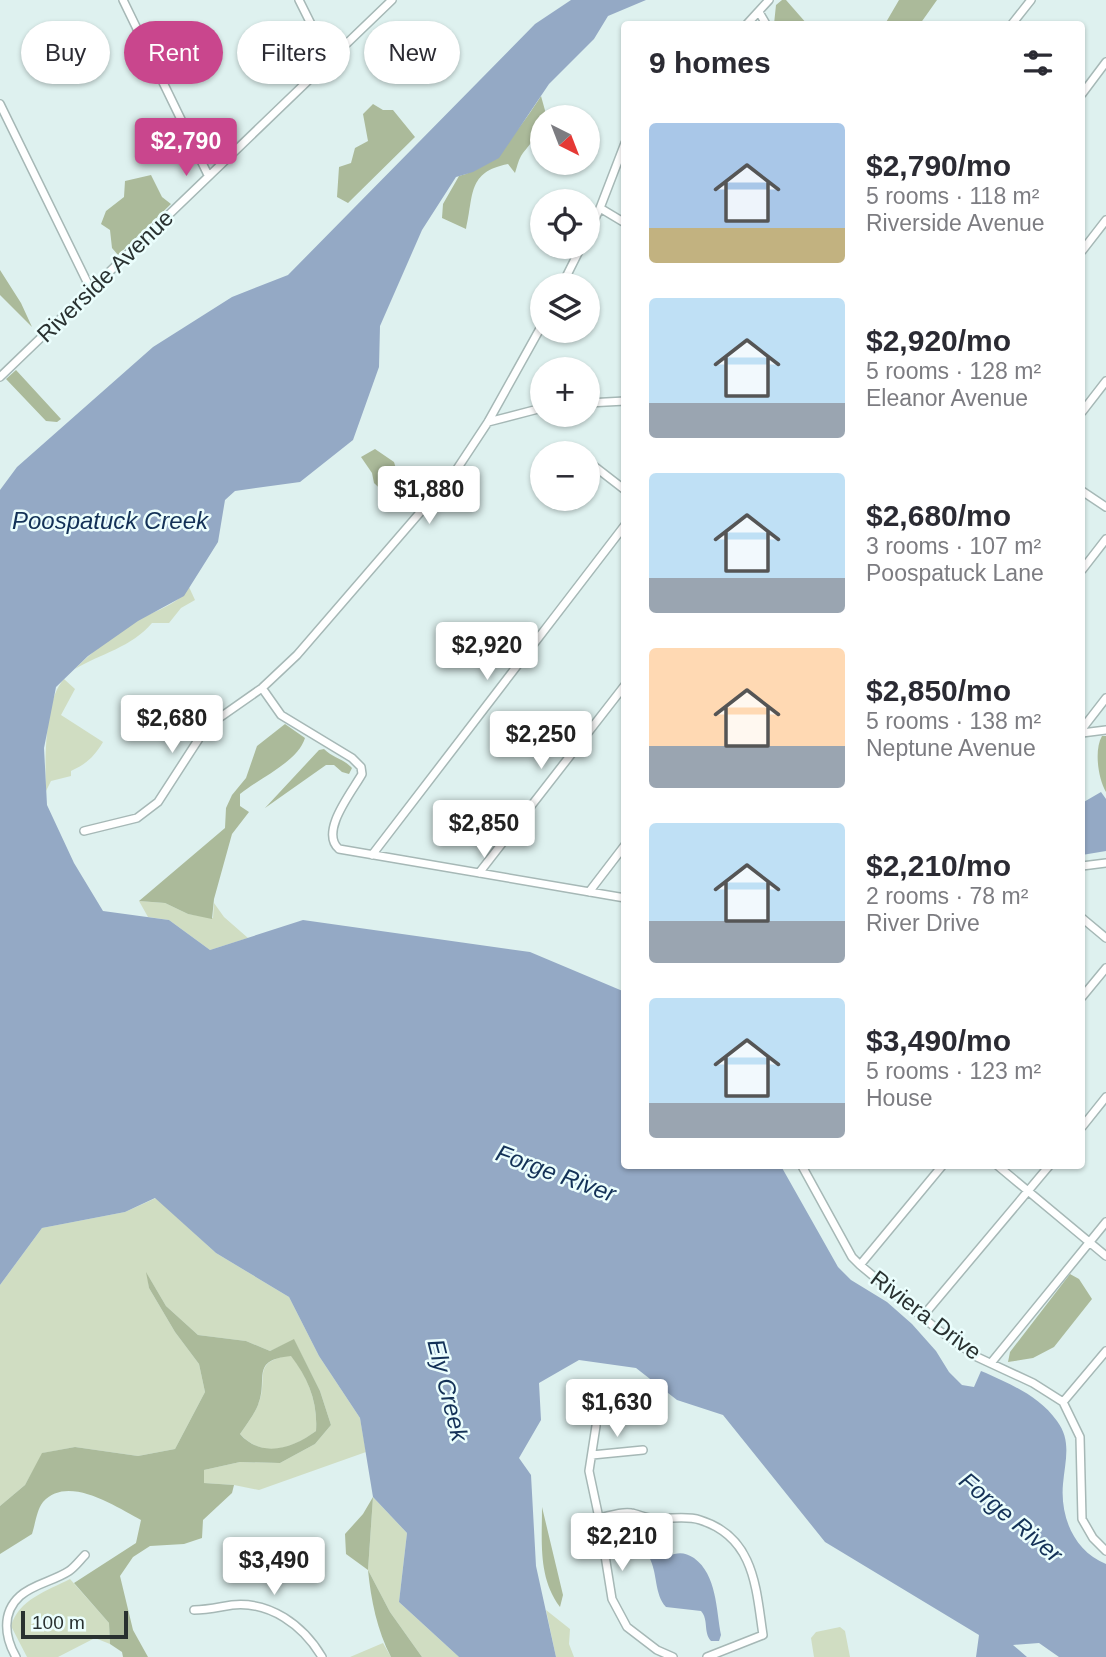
<!DOCTYPE html>
<meta charset="utf-8">
<style>
:root{--surface:#fff;--page:#f2f2f3;--text:#2b2b33;--muted:#7c7c81;--accent:#c9468d}
body{margin:0;font-family:Arial,sans-serif;background:var(--page);color:var(--text);height:100vh;display:flex;flex-direction:column;font-size:26px;white-space:nowrap}
*{box-sizing:border-box;margin:0}
p{font-size:23px;color:var(--muted)}
.icon{flex:none;width:38px;height:38px;fill:none;stroke:currentColor;stroke-width:2;stroke-linecap:round;stroke-linejoin:round}
.map{position:relative;flex:1;overflow:hidden}
.side{position:absolute;left:621px;top:21px;width:464px;height:1148px;display:flex;flex-direction:column;background:var(--surface);border-radius:7px;box-shadow:0 2px 5px #0004}
.side>*{flex:none}
.banner{position:absolute;left:21px;top:21px;width:495px;height:63px;display:flex;gap:14px}
.needle{width:46px;rotate:138deg}
.buttons{position:absolute;left:530px;top:105px;display:grid;gap:14px}
.buttons a{display:grid;place-items:center;width:70px;height:70px;border-radius:50%;background:var(--surface);box-shadow:0 2px 5px #0004;font-size:35px}
.scale{position:absolute;left:21px;bottom:18px;width:107px;box-sizing:border-box;padding-left:7px;border:4px solid #293130;border-top:0;font-size:19px;line-height:24px;white-space:nowrap;color:#293130;-webkit-text-stroke:5px #ebfefd;paint-order:stroke}
.price{position:absolute;translate:-50% -60px;padding:0 16px;border-radius:7px;background:#fff;color:#222;font-size:23px;line-height:46px;filter:drop-shadow(0 2px 4px #0008)}
.price::after{content:'';position:absolute;left:50%;top:42px;width:21px;height:16px;margin-left:-10px;background:inherit;clip-path:polygon(0 0,100% 0,50% 100%)}
.price.on{background:var(--accent);color:#fff}
ul{padding:0;list-style:none}
li{display:flex;align-items:center;gap:21px;height:175px;padding:0 28px}
li span{display:grid;place-items:center;flex:none;width:196px;height:140px;border-radius:7px;color:#555}
li>.icon{margin-inline-start:auto}
span .icon{width:84px;height:84px;fill:#fffc;stroke-width:1}
li b{font-size:30px}
h2{display:flex;justify-content:space-between;align-items:center;height:84px;padding:0 28px;font-size:30px}
.tag{padding:0 24px;border-radius:32px;background:var(--surface);box-shadow:0 2px 5px #0004;font-size:24px;line-height:63px}
.tag.on{background:var(--accent);color:#fff}
.map>svg:first-child{display:block}
.green{fill:#d0ddc2}
.forest{fill:#abba9a;fill-rule:evenodd}
.water{fill:#94a9c5}
.lines{fill:none;stroke-linecap:round;stroke-linejoin:round}
.street-casing{stroke:#a6b8b6;stroke-width:10}
.street{stroke:#fff;stroke-width:7}
.labels{text-anchor:middle;dominant-baseline:central;stroke-width:5;stroke-linejoin:round;paint-order:stroke}
.street-label{font-size:23px;fill:#293130;stroke:#ebfefd}
.water-label{font-size:24px;font-style:italic;fill:#133157;stroke:#ebfefd}
</style>
<div class="map">
<svg width="1106" height="1657" viewBox="0 0 1106 1657">
<rect width="100%" height="100%" fill="#def1ef"/>
<path class="green" d="M189,587L195,600L181,608L169,623H152C132,647 100,654 75,669C93,650 117,633 140,619C157,610 179,604 189,587Z
M64,679L75,689L61,715L103,742C94,757 86,764 71,771V776L51,781L46,791C45,763 44,700 64,679Z
M139,901L165,903L188,914L213,918L214,903L224,917L248,938L210,950L169,920L148,917Z
M156,1198L216,1253L289,1297L319,1356L360,1418L366,1452L259,1490L234,1485L204,1483V1470L240,1462L280,1463L315,1444L331,1425L320,1391L294,1340L270,1351L246,1341L198,1335L166,1306L147,1274L149,1288L175,1332L199,1364L205,1392L175,1449L138,1456L75,1447L43,1453L25,1485L0,1506V1285L42,1228L125,1212Z
M291,1355C308,1378 318,1402 316,1431C292,1449 263,1459 240,1434C246,1425 254,1415 258,1405C270,1378 249,1362 291,1355Z
M373,1497L407,1533L399,1602L459,1657H422L390,1612L368,1570Z
M70,1579L109,1623L110,1644L95,1638L58,1657H27L11,1626C19,1599 47,1591 70,1579Z
M546,1610L570,1629L569,1644L574,1657H556Z
M840,1627L845,1631L850,1657H814L811,1638L816,1632Z
M383,1643L391,1657H350Z"/>
<path class="forest" d="M782,0H786L807,24H774L776,5Z
M899,0H937L920,24H885Z
M541,96L546,114L542,117C542,134 529,144 521,156C518,161 517,167 515,173L508,164C467,172 474,195 466,229L442,218L443,204L459,176C493,168 523,124 541,96Z
M373,104L383,110H393L415,137L348,203L337,197L339,167L351,163L355,148L368,141L363,114Z
M151,175L162,197L171,204L118,255L112,248L110,230L101,224L106,211L124,197L125,181Z
M0,270L21,303L32,327L0,295Z
M16,370L61,419L57,422L46,421L6,379Z
M375,449L394,462L397,472L388,483L398,490L414,491L413,500L409,505L390,498L374,483L372,473L361,457Z
M285,724L305,738C298,762 259,778 240,794V806L249,812L232,834L214,899L212,919L188,914L165,903L139,901L225,828L226,808L232,795L246,778L257,746Z
M1102,736H1106V792C1098,778 1094,750 1102,736Z
M324,749C333,758 344,759 352,768L349,774L342,772L334,765H326L265,808L319,750Z
M146,1272L166,1306L198,1335L246,1341L270,1351L294,1339L320,1391L331,1425L315,1444L280,1463L240,1462L204,1470V1483L234,1485L232,1493L203,1520L202,1538L184,1544L150,1546L133,1557L120,1576L133,1630L148,1657H123L122,1652L110,1644L109,1623L74,1583L136,1543L141,1520C116,1507 68,1474 43,1502C37,1509 35,1525 32,1534L0,1554V1506L25,1485L42,1453L75,1447L138,1456L175,1449L205,1392L199,1364L175,1332L149,1288ZM291,1356C308,1378 318,1402 316,1431C293,1448 262,1459 240,1434C246,1425 254,1415 258,1405C269,1379 249,1360 291,1356Z
M1070,1274L1079,1279L1092,1299L1054,1347L1033,1358L1008,1362L1010,1352Z
M373,1497L368,1570L390,1612L422,1657H391C377,1630 371,1600 368,1570L346,1554L345,1534L363,1514Z
M542,1507L563,1595L560,1607C538,1578 542,1542 542,1507Z"/>
<path class="water" d="M571,0H646L608,16L594,39L549,84L499,158L473,172L456,177L422,230L380,326L379,367L353,440L300,482L235,491L225,500L218,542L184,596L138,621L88,656L56,687L44,748L47,805L74,863L103,911L169,920L210,950L303,920L530,952L625,992V1166H781L838,1267L851,1280L887,1302L912,1324L936,1351L949,1372L962,1385L974,1387L981,1371L986,1373C1012,1385 1039,1396 1057,1421C1072,1441 1065,1461 1063,1484C1060,1517 1074,1551 1106,1564V1657H1059L1039,1643L1013,1645L1027,1657H976L979,1635L825,1542L723,1415L677,1400L636,1368L579,1360L539,1383L541,1420L519,1458L531,1475L536,1566L556,1657H459L399,1602L407,1533L373,1497L360,1418L319,1356L289,1297L216,1253L155,1198L125,1212L42,1228L0,1285V490L17,467L153,347L232,297L288,275L535,24Z
M1101,792L1106,799V851L1082,855V803Z
M657,1551L668,1556C678,1552 685,1552 694,1558C717,1575 716,1609 721,1635L719,1641H711C703,1632 709,1620 701,1611L666,1607C654,1594 658,1573 649,1557L650,1552Z"/>
<g class="lines">
<defs>
<path id="street" d="M123,0L208,175
M299,0L329,60
M759,12L766,24
M747,24L769,0
M1012,24L1031,0
M1082,94L1106,62
M0,104L91,290
M600,208L625,223
M588,233L600,208L625,143
M1082,251L1106,220
M562,285L581,247
M0,377L392,0
M588,403L625,401
M1082,412L1106,381
M488,422L542,408
M594,466L625,490
M1082,491L1106,507
M1082,570L1106,539
M262,688L281,715L352,758L361,767L362,774C352,792 319,832 339,849L625,898
M1082,729L1106,698
M1082,733L1106,730
M84,831L137,818L158,802L200,737L212,723L262,688L297,655L455,472L488,422L542,325
M372,855L625,525
M1082,866L1106,863
M479,873L625,685
M589,892L625,845
M1082,918L1106,938
M1082,997L1106,968
M1082,1127L1106,1097
M802,1166L852,1257L860,1265L937,1329L977,1357L1033,1383L1063,1402L1080,1437L1082,1519L1093,1538L1106,1551
M998,1166L1106,1256
M860,1265L942,1166
M923,1316L1049,1166
M991,1363L1106,1222
M1063,1402L1106,1351
M596,1426L589,1471L599,1518L612,1599L627,1627L657,1650L673,1657
M592,1455L643,1450
M599,1518C609,1516 622,1511 631,1513C638,1514 645,1518 652,1518C668,1520 685,1515 700,1520C755,1537 756,1589 763,1635L707,1657
M194,1610C207,1610 219,1607 232,1605C270,1601 303,1625 322,1657
M16,1657C5,1638 1,1613 20,1596C33,1584 54,1581 69,1571C75,1567 80,1560 85,1555"/>
</defs>
<use href="#street" class="street-casing"/>
<use href="#street" class="street"/>
</g>
<g class="labels">
<g class="street-label">
<text transform="translate(105 276) rotate(-44)">Riverside Avenue</text>
<text transform="translate(926 1315) rotate(37)">Riviera Drive</text>
</g>
<g class="water-label">
<text x="110" y="520">Poospatuck Creek</text>
<text transform="translate(556 1173) rotate(20)">Forge River</text>
<text transform="translate(448 1390) rotate(76)">Ely Creek</text>
<text transform="translate(1011 1517) rotate(40)">Forge River</text>
</g>
</g>
</svg>
<div class="buttons">
<a><svg class="needle" viewBox="-14 -14 28 28"><path d="M0-13l5 13h-10z" fill="#e53935"/><path d="M0 13l5-13h-10z" fill="#7c7c81"/></svg></a>
<a><svg class="icon" aria-label="locate" viewBox="0 0 24 24"><circle cx="12" cy="12" r="6"/><path d="M12 2v4M12 18v4M2 12h4M18 12h4"/></svg></a>
<a><svg class="icon" aria-label="layers" viewBox="0 0 24 24"><path d="M12 4l9 5-9 5-9-5zM3 14l9 5 9-5"/></svg></a>
<a>+</a>
<a>−</a>
</div>
<div class="scale">100 m</div>
<b class="price on" style="left:186px;top:178px">$2,790</b>
<b class="price" style="left:429px;top:526px">$1,880</b>
<b class="price" style="left:487px;top:682px">$2,920</b>
<b class="price" style="left:172px;top:755px">$2,680</b>
<b class="price" style="left:541px;top:771px">$2,250</b>
<b class="price" style="left:484px;top:860px">$2,850</b>
<b class="price" style="left:617px;top:1439px">$1,630</b>
<b class="price" style="left:622px;top:1573px">$2,210</b>
<b class="price" style="left:274px;top:1597px">$3,490</b>
<div class="banner">
<a class="tag">Buy</a>
<a class="tag on">Rent</a>
<a class="tag">Filters</a>
<a class="tag">New</a>
</div>
<section class="side">
<h2>9 homes<svg class="icon" aria-label="filters" viewBox="0 0 24 24"><path d="M4 7h16M4 17h16"/><circle cx="9" cy="7" r="2"/><circle cx="15" cy="17" r="2"/></svg></h2>
<ul>
<li><span style="background:linear-gradient(#a9c7e8 75%,#c2b280 0)"><svg class="icon" aria-label="home" viewBox="0 0 24 24"><path d="M3 11l9-7 9 7M6 9v11h12V9"/></svg></span><div><b>$2,790/mo</b><p>5 rooms · 118 m²</p><p>Riverside Avenue</p></div></li>
<li><span style="background:linear-gradient(#bfe0f5 75%,#9aa5b1 0)"><svg class="icon" aria-label="home" viewBox="0 0 24 24"><path d="M3 11l9-7 9 7M6 9v11h12V9"/></svg></span><div><b>$2,920/mo</b><p>5 rooms · 128 m²</p><p>Eleanor Avenue</p></div></li>
<li><span style="background:linear-gradient(#bfe0f5 75%,#9aa5b1 0)"><svg class="icon" aria-label="home" viewBox="0 0 24 24"><path d="M3 11l9-7 9 7M6 9v11h12V9"/></svg></span><div><b>$2,680/mo</b><p>3 rooms · 107 m²</p><p>Poospatuck Lane</p></div></li>
<li><span style="background:linear-gradient(#ffd9b3 70%,#9aa5b1 0)"><svg class="icon" aria-label="home" viewBox="0 0 24 24"><path d="M3 11l9-7 9 7M6 9v11h12V9"/></svg></span><div><b>$2,850/mo</b><p>5 rooms · 138 m²</p><p>Neptune Avenue</p></div></li>
<li><span style="background:linear-gradient(#bfe0f5 70%,#9aa5b1 0)"><svg class="icon" aria-label="home" viewBox="0 0 24 24"><path d="M3 11l9-7 9 7M6 9v11h12V9"/></svg></span><div><b>$2,210/mo</b><p>2 rooms · 78 m²</p><p>River Drive</p></div></li>
<li><span style="background:linear-gradient(#bfe0f5 75%,#9aa5b1 0)"><svg class="icon" aria-label="home" viewBox="0 0 24 24"><path d="M3 11l9-7 9 7M6 9v11h12V9"/></svg></span><div><b>$3,490/mo</b><p>5 rooms · 123 m²</p><p>House</p></div></li>
</ul>
</section>
</div>
